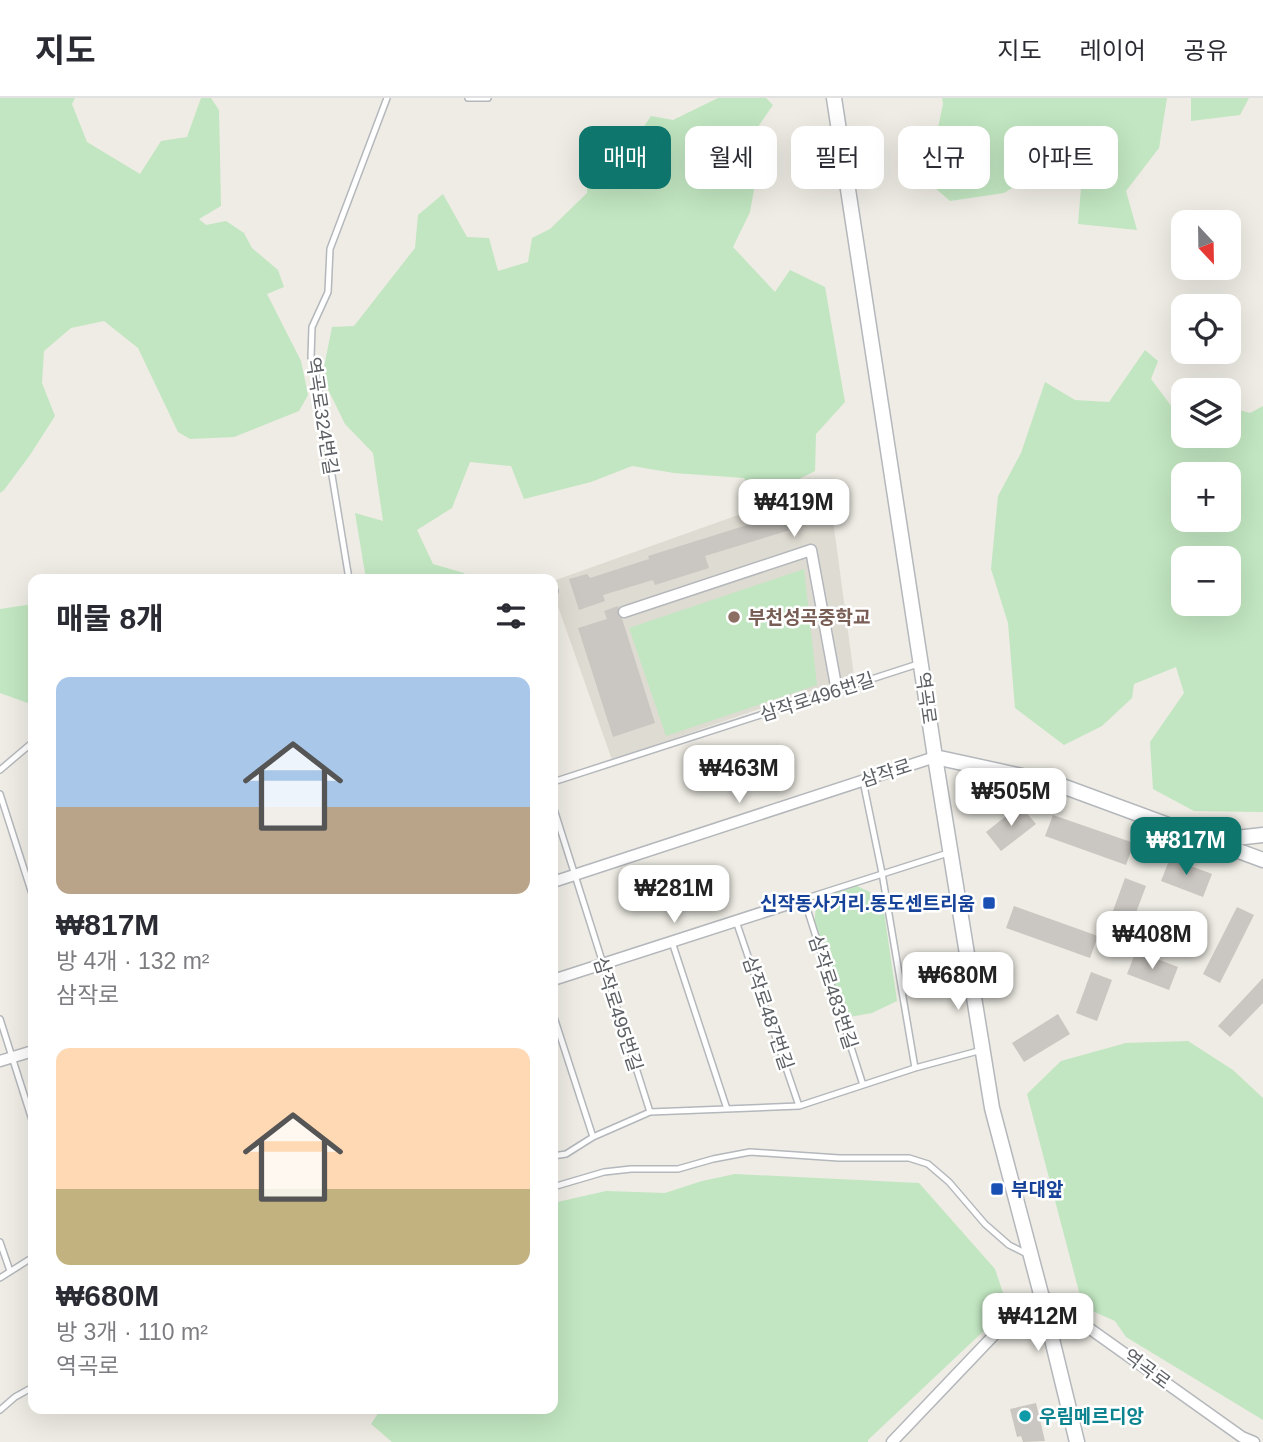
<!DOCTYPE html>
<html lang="ko">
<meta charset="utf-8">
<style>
:root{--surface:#fff;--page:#f2f2f3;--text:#2b2b33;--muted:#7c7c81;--line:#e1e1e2;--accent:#0f766e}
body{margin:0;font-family:Arial,"Noto Sans KR",sans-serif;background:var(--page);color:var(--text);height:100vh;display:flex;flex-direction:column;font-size:26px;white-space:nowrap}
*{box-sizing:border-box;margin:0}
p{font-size:23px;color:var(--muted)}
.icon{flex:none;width:38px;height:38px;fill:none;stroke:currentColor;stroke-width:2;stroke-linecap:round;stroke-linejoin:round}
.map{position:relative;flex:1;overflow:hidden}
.details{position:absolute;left:28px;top:476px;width:530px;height:840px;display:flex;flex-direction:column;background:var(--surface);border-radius:14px;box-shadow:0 7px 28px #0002}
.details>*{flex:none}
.guide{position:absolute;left:579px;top:28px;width:578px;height:63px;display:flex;gap:14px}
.needle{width:46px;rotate:158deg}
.controls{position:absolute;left:1171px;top:112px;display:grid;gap:14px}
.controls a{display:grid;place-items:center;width:70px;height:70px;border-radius:14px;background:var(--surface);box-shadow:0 7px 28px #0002;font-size:35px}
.price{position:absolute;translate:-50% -60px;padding:0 16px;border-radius:14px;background:#fff;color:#222;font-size:23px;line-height:46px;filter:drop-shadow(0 2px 4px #0008)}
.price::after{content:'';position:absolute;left:50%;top:42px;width:21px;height:16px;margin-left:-10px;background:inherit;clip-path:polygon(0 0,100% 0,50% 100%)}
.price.on{background:var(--accent);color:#fff}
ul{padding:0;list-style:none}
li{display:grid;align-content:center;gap:14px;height:371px;padding:0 28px}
li span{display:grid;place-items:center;height:217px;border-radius:14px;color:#555}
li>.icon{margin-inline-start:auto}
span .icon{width:126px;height:126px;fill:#fffc;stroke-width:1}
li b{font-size:30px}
h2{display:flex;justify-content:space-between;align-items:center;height:84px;padding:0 28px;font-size:30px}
.tag{padding:0 24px;border-radius:14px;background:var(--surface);box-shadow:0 7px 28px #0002;font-size:24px;line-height:63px}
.tag.on{background:var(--accent);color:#fff}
header{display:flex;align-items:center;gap:42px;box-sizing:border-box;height:98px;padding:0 35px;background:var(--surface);border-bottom:2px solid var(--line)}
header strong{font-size:33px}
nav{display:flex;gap:38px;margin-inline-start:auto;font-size:24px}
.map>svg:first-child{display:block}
.education{fill:#dedbd2}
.green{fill:#c2e6c1;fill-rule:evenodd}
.building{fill:#cac6c1}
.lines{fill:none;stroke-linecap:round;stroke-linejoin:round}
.service-casing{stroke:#b4b7bb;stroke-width:8}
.minor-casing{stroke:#b4b7bb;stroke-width:13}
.tertiary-casing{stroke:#b4b7bb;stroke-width:17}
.service{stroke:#fff;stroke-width:5}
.minor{stroke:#fff;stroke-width:10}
.tertiary{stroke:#fff;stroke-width:14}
.education-dot{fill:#8d6e63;stroke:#fff;stroke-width:2.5}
.transit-dot{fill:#1a4fb4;stroke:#fff;stroke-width:2.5}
.culture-dot{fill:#0f9aa8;stroke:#fff;stroke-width:2.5}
.labels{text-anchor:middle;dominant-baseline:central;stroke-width:5;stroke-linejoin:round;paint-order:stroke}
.street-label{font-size:19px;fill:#5c6064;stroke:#fff}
.education-label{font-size:19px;font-weight:bold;fill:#785e54;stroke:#fff;text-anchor:start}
.transit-label{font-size:19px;font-weight:bold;fill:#164399;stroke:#fff;text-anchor:end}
.culture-label{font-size:19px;font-weight:bold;fill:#0d838f;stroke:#fff;text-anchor:start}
</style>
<header>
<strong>지도</strong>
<nav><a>지도</a><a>레이어</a><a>공유</a></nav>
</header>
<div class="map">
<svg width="1263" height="1344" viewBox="0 0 1263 1344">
<rect width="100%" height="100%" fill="#eeece4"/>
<path class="education" d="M828,385L854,578L612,662L553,494V483Z"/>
<path class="green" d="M0,0H75L72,6L87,44L140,76L161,43L187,39L201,0H211L219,12L221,108L199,121L206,127L226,123L244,135L252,150L278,172L284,189L267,196L301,263L308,297L299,313L234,339L190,341L178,334L138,250L104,223L71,230L44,253L42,285L55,318L30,357L4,392L0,395Z
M718,0H766L773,7L751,39L758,69L750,114L733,149L775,194L790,172L825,189L845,304L816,336L815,373L757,402L744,380L674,375L632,368L591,384L524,401L511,368L470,364L452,410L417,432L433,466L464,475L468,481H366L355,415L383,423L373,355L345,326L322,279L332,229L354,228L415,150L418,117L443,96L467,139L489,140L498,173L528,164L532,140L550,131L587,95V73L618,67L651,18L673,22Z
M942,0H1167L1159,50L1126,93L1137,132L1078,126L1081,90L1050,66L1004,95L950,103L927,83L943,6Z
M1191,0H1249L1240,17L1191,23Z
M1145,252L1158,263L1151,281L1175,313L1183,312V338H1228L1229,309L1250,315L1263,308V714L1194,713L1153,691L1150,644L1184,595L1176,569L1134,586L1132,600L1102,628L1064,647L1015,610L1008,525L991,471L998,398L1021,355L1045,284L1075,302L1109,304ZM1183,376H1228V422H1183ZM1183,460H1228V506H1183Z
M804,471L817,587L666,638L629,530Z
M33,506V607L0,595V511Z
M857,788L882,800L897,903L872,915L844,920L814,826L817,801Z
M1188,943L1233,972L1263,1000V1322L1126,1239L1115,1223L1083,1209L1027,996L1061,963L1126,945Z
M735,1076L919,1085L995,1171L1008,1210L868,1342V1344H392L371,1326L381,1311H553V1105L606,1093L665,1095L702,1083Z"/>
<path class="building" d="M801,403L804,413L796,415L800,429L705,458L709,470L655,487L653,482L603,497L605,503L579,512L569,481L587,476L590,480L649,461L648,458L795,412L793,406Z
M618,508L655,625L613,639L578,530L607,521L604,513Z
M1020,707L1036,726L1001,753L986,734Z
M1053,717L1134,745L1126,767L1045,738Z
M1170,760L1212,776L1203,799L1161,783Z
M1125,780L1146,788L1131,828L1110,821Z
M1014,808L1098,838L1090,860L1006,830Z
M1237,809L1254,817L1220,885L1203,876Z
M1136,853L1178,869L1169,892L1127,876Z
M1091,874L1112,882L1097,923L1076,915Z
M1263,880V905L1230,939L1218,928Z
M1058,916L1070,936L1024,964L1012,945Z
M1036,1305L1045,1343L1023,1344L1021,1338L1017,1339L1010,1311Z"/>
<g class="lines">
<defs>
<path id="service" d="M468,0H488
M349,481L327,347L323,308L311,259L312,229L328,194L330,151L387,0
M553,493H555
M0,672L33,644
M863,683L882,775L915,970
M553,684L918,566
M0,696L33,799
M553,708L650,1014
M736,823L799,1008
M672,844L727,1011
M553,916L593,1039
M0,921L33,1025
M863,987L804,801L948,755
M553,1058L566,1056L593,1039L650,1014L799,1008L915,970L982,952
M553,1089L604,1074L631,1071H678L713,1061L750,1054L839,1060H909L928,1066L949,1084L985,1126L1009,1147L1029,1157
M0,1144L10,1173
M0,1180L33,1159
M0,1312L15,1299L33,1289"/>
<path id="minor" d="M624,514L811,452L837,593
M553,784L935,659
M553,882L804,801
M0,963L33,953
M892,1344L1015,1215L1041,1196L1242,1339L1254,1344"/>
<path id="tertiary" d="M834,0L935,659L992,1010L1041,1196L1077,1344
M935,659L1036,681L1065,689L1263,762
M1218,742L1263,737"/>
</defs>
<use href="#service" class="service-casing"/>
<use href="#minor" class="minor-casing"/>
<use href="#tertiary" class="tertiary-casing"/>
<use href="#service" class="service"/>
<use href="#minor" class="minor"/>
<use href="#tertiary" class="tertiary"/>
</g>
<circle class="education-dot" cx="734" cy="519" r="7"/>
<g class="transit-dot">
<rect x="982" y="798" width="14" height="14" rx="3.5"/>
<rect x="990" y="1084" width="14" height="14" rx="3.5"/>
</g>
<circle class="culture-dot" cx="1025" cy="1318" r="7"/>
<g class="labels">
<g class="street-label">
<text transform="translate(322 318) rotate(81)">역곡로324번길</text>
<text transform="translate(817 599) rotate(-18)">삼작로496번길</text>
<text transform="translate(926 600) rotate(82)">역곡로</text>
<text transform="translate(886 675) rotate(-18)">삼작로</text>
<text transform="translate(833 894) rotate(72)">삼작로483번길</text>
<text transform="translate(768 915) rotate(71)">삼작로487번길</text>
<text transform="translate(618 916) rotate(72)">삼작로495번길</text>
<text transform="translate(1147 1271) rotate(36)">역곡로</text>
</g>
<g class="education-label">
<text x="748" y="519">부천성곡중학교</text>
</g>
<g class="transit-label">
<text x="975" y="805">신작동사거리.동도센트리움</text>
<text x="1011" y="1091" text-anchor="start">부대앞</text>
</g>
<g class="culture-label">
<text x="1039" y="1318">우림메르디앙</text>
</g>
</g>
</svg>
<div class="controls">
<a><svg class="needle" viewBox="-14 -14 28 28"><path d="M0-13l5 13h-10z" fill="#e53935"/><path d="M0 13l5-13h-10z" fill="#7c7c81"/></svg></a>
<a><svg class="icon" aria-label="locate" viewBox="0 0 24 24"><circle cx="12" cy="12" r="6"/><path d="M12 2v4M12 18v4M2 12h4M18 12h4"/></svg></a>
<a><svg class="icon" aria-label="layers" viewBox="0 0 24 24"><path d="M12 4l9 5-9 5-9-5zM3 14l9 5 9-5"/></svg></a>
<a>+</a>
<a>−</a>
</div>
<b class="price" style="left:794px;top:441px">₩419M</b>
<b class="price" style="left:739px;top:707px">₩463M</b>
<b class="price" style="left:1011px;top:730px">₩505M</b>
<b class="price on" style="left:1186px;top:779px">₩817M</b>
<b class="price" style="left:674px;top:827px">₩281M</b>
<b class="price" style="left:1152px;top:873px">₩408M</b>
<b class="price" style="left:958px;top:914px">₩680M</b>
<b class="price" style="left:1038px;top:1255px">₩412M</b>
<div class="guide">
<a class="tag on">매매</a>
<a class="tag">월세</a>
<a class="tag">필터</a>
<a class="tag">신규</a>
<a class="tag">아파트</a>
</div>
<section class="details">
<h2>매물 8개<svg class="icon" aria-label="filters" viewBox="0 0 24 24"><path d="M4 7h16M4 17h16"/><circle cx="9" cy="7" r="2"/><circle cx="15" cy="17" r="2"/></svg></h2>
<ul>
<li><span style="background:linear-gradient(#a9c7e8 60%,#b9a48a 0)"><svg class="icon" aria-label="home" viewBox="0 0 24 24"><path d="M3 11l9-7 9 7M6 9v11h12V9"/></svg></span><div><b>₩817M</b><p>방 4개 · 132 m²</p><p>삼작로</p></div></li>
<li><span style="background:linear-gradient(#ffd9b3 65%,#c2b280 0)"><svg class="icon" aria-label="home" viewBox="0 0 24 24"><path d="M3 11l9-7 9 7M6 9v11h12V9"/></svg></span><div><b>₩680M</b><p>방 3개 · 110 m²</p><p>역곡로</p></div></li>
</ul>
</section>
</div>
